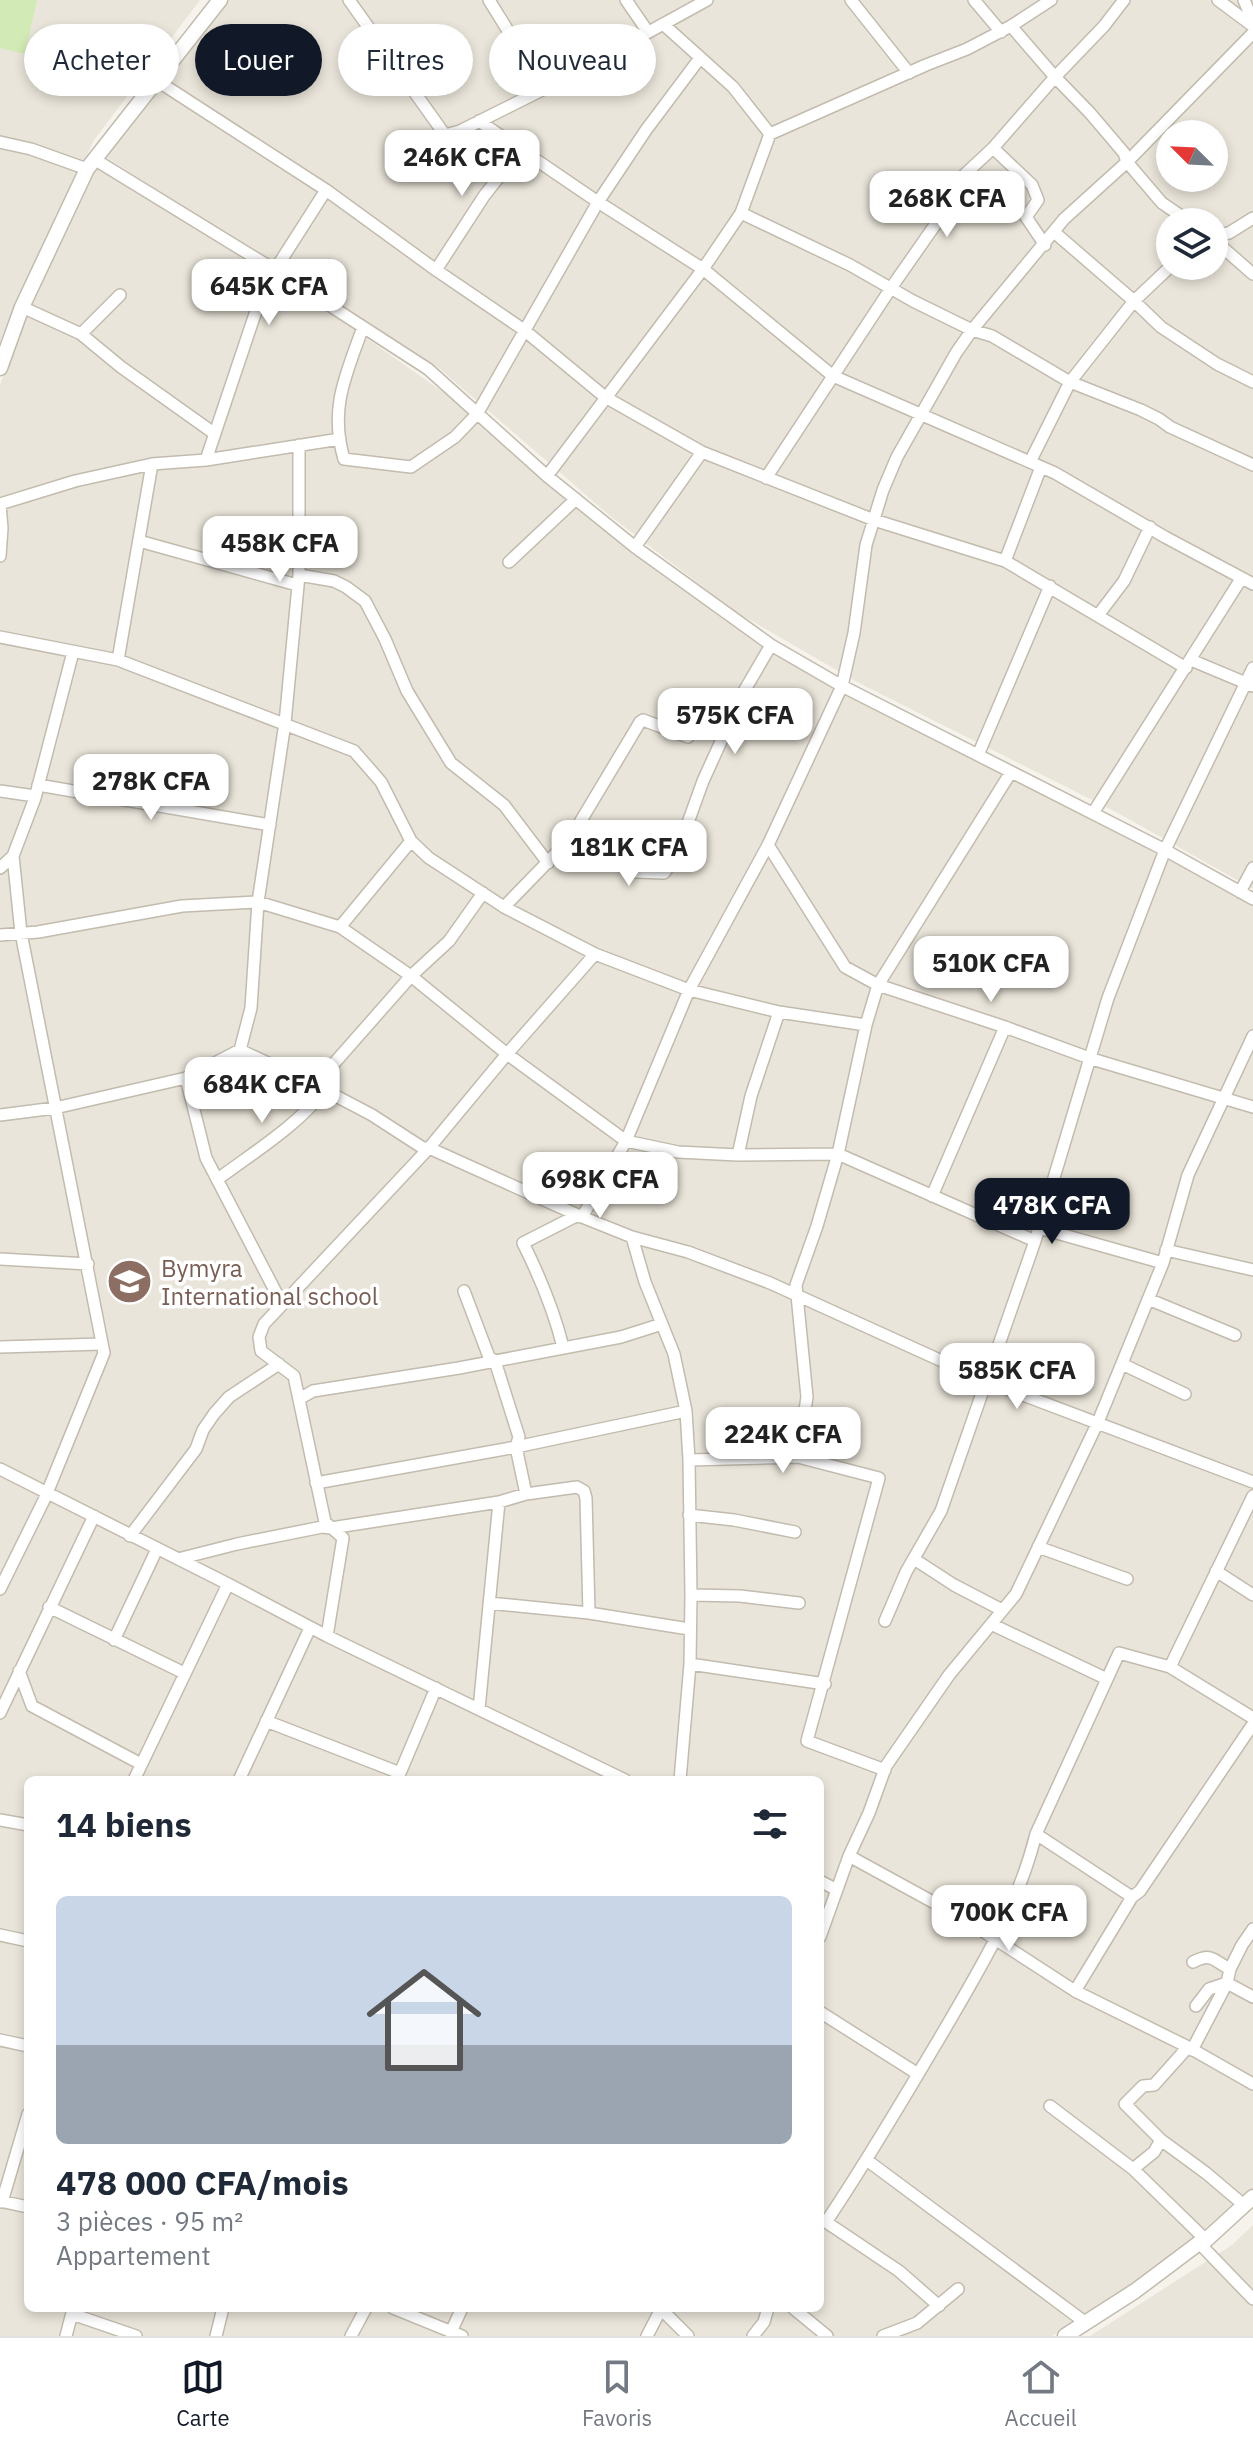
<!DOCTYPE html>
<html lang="fr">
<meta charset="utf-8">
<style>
:root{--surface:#fff;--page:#f6f6f7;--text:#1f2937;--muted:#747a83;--line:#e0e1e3;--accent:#111827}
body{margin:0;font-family:"IBM Plex Sans",sans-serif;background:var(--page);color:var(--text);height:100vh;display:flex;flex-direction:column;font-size:30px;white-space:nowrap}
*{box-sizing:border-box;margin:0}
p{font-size:26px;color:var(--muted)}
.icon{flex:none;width:44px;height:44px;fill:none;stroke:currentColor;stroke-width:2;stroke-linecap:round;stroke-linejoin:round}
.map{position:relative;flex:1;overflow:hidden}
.sheet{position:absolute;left:24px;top:1776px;width:800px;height:536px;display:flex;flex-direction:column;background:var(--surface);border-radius:12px;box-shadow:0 4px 12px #0003}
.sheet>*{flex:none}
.hud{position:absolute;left:24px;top:24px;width:800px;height:72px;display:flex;gap:16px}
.needle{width:52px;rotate:294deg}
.fabs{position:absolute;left:1156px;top:120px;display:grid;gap:16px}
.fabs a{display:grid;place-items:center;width:72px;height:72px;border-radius:50%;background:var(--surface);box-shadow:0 4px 12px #0003;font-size:40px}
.price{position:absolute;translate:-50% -68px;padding:0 18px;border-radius:16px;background:#fff;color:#222;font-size:26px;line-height:52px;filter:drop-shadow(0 2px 4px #0008)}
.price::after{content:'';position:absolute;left:50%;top:48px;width:24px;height:18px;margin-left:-12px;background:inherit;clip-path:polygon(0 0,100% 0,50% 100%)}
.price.current{background:var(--accent);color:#fff}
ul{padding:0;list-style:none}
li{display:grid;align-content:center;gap:16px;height:424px;padding:0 32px}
li span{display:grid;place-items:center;height:248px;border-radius:12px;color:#555}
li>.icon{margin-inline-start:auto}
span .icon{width:144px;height:144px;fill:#fffc;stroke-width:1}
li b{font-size:34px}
h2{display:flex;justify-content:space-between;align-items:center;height:96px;padding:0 32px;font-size:34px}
.tag{padding:0 28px;border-radius:36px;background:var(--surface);box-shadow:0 4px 12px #0003;font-size:28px;line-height:72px}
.tag.current{background:var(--accent);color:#fff}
.tabs{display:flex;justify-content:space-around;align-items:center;height:112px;border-top:2px solid var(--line);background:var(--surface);font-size:22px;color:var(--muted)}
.tabs a{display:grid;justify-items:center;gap:4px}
.tabs .current{color:var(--accent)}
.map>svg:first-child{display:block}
.residential{fill:#eae5da;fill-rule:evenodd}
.green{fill:#d2eab5}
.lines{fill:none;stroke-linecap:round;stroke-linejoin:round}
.minor-casing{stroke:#c2bbae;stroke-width:14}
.tertiary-casing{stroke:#c2bbae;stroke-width:17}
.minor{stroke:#fff;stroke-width:11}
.tertiary{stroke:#fff;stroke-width:14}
.labels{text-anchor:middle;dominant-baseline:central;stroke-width:7;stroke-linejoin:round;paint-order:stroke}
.education-label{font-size:24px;fill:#785e54;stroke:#fff;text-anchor:start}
</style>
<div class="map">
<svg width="1253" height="2336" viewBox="0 0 1253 2336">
<rect width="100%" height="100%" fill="#f6f3ec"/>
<path class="residential" d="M0,0H200L94,140L22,293L0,355Z
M229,0H1253V889L1118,813L857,682L733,610L609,515L440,369L104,156ZM1170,134H1214V178H1170ZM1170,222H1214V266H1170Z
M97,167L289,284L446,394L622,540L724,620L771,644L874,706L1253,904V2190L1172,2259L1052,2336H0V385L20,329ZM28,1780H820V2308H28Z
M1253,2225V2336H1090L1232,2245Z"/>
<path class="green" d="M0,0H37L25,54L0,48Z"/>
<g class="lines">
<defs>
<path id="minor" d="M349,0L445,135L460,131L556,83L707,0
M489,0L544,89
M626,0L648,32
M851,0L909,73
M974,0L1001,32
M1218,0L1253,26
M1244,0L1253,21
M1011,26L1055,77L1090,113L1124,153L1127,162L1162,203L1190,222
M156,80L326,190L436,270L524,330L605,397L702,452L874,520L1005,561L1186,668
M479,121L598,202L703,269L833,376L1055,473L1165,537L1253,584
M770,134L926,65L967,49L1011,26L1051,0
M0,142L31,149L87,169
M993,148L1032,185L1038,200L1026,217L1045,245
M94,159L275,270L428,369L547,476L635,547L771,645L842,686L1165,850L1253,899
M741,213L850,265L913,301L972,330L992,336L1070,382L1141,410L1159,419L1170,427L1253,465
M1054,232L1134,301L1161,327L1217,364L1253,382
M1214,235L1229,233L1253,218
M1214,240L1253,274
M436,270L484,196L521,149
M22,307L81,334L121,367L215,434
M363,327C346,375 329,408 344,459L411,467L455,437L477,414L598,202L646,130L700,58
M81,334L120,295
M206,460L255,314L275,270L326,190
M1030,462L1070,382L1134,301L1171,266
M547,476L703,269L741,213L770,134L733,87L663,24
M766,478L891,288L935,225L963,176L993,148L1055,77L1104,26L1124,0
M0,504L75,481L152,464L206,460L340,439
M0,505L2,528L0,556
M139,541L297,585
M635,547L702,452
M1005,561L1041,467
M509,562L576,499
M299,575L334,581L346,587L365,601L385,639L407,691L451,763L504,805L548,863
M1099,614L1124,581L1150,527
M0,637L118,660L354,751L381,782L411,841L429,858L504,907L595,954L689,990L779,1012L866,1025
M118,660L152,464
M1191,660L1253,686
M978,755L1050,586
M38,785L270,825
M0,791L35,796
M1093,813L1241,579
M570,839L636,872L664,873L676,856L703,781L743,693L771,645
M768,845L845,967L878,985L1005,1027L1092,1059L1253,1107
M0,868L13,856
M1240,892L1253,868
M504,907L570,839L640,722L643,720L688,737
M340,927L411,841
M0,935L38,932L182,906L258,902L340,927L411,976L507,1054L626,1141L582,1217L576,1216L523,1243C540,1277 554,1311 563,1347
M240,1050L315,1085L411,976L449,941L483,893
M186,1078L206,1158L282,1304
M315,1085L372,1115L423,1148H429L582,1217L632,1237L688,1252L770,1283L986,1381L1253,1482
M0,1115L55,1108L186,1078L240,1050L251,1008L258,902L285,723L299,575V445
M738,1155L751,1096L779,1012
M218,1179C254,1152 297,1126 325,1090
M932,1196L1005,1027
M1039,1228L1163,1263
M632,1237L645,1282L674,1354L686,1411L689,1460L691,1595L690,1664L680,1780
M1035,1241L838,1154L738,1155L678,1152L626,1141L689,990L768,845L842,686L854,633L866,545L883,490L897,457L956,353L972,330L1064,219L1127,162L1253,33
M1166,1250L1253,1270
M0,1259L88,1264
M464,1291L489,1357L495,1361L519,1437L516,1447L526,1494
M1148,1299L1235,1335
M0,1347L102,1344
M1122,1364L1185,1394
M299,1399L313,1391L459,1368L621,1337L662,1324
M798,1457L807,1397L796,1285L817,1226L838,1154L866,1025L878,985L1011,772
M689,1460L798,1457L879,1478L807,1741L885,1770
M0,1469L228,1584L327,1636L625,1780
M316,1483L516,1447L686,1411
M689,1515L734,1520L795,1532
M130,1536L196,1449L203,1430L214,1414L229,1397L279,1364
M1038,1547L1127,1579
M178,1559L237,1544L322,1527L331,1528L499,1502L526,1494L577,1487L584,1491L586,1498L589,1613
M914,1559L954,1585L1002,1610
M1216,1571L1253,1595
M0,1589L45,1498L104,1353L21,933L13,856L35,798L73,652
M691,1595L740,1596L799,1603
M489,1603L589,1613L689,1629
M49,1607L184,1673
M885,1621L906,1572L941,1511L1035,1241L1108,998L1165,850L1253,668
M991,1624L1107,1679
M327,1636L343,1538L325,1522L294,1376L261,1351L259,1337L264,1324L429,1148L507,1054L595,954
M114,1640L157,1549
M690,1664L825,1684
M1170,1667L1253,1496
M19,1671L32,1706L141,1764
M479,1709L499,1502
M0,1713L94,1516
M266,1721L400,1773L436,1688
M134,1780L228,1584
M239,1780L310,1628
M0,1820L28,1825
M1036,1834L1132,1897
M849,1856L964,1919L1075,1991L1188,2047L1253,2084
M820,1881L837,1890
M0,1935L28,1941
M820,1937L849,1856L869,1813L886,1766L949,1675L1016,1594L1098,1422L1163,1263L1188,1175L1253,1036
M1193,1962C1213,1952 1213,1961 1230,1969
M1075,1991L1132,1897L1140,1891L1253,1724
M1196,2006L1209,1989L1227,1983L1253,1997
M820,2012L918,2074
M0,2040L28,2046
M1188,2047L1154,2085L1143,2086L1125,2104L1161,2140L1206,2173L1245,2206
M1192,2050L1227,1983L1230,1969L1242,1945L1253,1929
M1050,2106L1133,2169L1206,2240
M868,2161L1086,2323
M1133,2169L1154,2152L1161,2140
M0,2201L28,2207
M2,2202L28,2114
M1199,2243L1253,2299
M939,2306L899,2271L826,2222C866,2163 902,2101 939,2039C978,1972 1017,1910 1036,1834L1119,1653L1170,1667L1253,1718
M393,2308L462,2336
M660,2308L688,2336
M793,2308L827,2336
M72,2314L136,2336
M451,2332L462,2308
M66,2336L73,2309
M216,2336L223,2308
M351,2336L366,2308
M647,2336L661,2309
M753,2336L764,2322L768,2308
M883,2336L917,2323L958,2289"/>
<path id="tertiary" d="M0,368L22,307L87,169L220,0
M1065,2336L1135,2291L1199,2243L1206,2240L1253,2197"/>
</defs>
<use href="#minor" class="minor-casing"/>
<use href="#tertiary" class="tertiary-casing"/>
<use href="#minor" class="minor"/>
<use href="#tertiary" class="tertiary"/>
</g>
<defs>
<symbol id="school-disc" viewBox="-11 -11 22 22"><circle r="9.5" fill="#8d6e63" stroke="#fff"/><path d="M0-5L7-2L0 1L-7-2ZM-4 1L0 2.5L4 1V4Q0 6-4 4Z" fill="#fff"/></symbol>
</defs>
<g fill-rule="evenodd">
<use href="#school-disc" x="104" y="1256" width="51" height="51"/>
</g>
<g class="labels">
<g class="education-label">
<text x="161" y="1268">Bymyra<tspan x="161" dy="28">International school</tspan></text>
</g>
</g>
</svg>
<div class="fabs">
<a><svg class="needle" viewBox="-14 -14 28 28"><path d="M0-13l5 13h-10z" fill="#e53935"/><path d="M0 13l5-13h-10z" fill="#747a83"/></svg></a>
<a><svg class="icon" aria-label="layers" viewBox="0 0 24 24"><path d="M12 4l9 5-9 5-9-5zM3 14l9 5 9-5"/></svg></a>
</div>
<b class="price" style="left:462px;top:198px">246K CFA</b>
<b class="price" style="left:947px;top:239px">268K CFA</b>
<b class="price" style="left:269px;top:327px">645K CFA</b>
<b class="price" style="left:280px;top:584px">458K CFA</b>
<b class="price" style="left:735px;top:756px">575K CFA</b>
<b class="price" style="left:151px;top:822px">278K CFA</b>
<b class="price" style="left:629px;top:888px">181K CFA</b>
<b class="price" style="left:991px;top:1004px">510K CFA</b>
<b class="price" style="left:262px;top:1125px">684K CFA</b>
<b class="price" style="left:600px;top:1220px">698K CFA</b>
<b class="price current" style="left:1052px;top:1246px">478K CFA</b>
<b class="price" style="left:1017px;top:1411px">585K CFA</b>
<b class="price" style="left:783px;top:1475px">224K CFA</b>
<b class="price" style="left:1009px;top:1953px">700K CFA</b>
<div class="hud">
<a class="tag">Acheter</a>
<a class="tag current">Louer</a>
<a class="tag">Filtres</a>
<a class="tag">Nouveau</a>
</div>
<section class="sheet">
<h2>14 biens<svg class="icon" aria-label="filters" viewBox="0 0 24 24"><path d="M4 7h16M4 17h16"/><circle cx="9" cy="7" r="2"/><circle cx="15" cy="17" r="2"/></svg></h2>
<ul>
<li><span style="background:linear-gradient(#c9d6e8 60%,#9aa5b1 0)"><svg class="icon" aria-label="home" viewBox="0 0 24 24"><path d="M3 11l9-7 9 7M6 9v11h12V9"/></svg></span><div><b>478 000 CFA/mois</b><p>3 pièces · 95 m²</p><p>Appartement</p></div></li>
</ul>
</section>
</div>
<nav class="tabs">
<a class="current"><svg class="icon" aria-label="map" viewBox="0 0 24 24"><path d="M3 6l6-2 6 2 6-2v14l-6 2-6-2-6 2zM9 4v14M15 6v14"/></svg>Carte</a>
<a><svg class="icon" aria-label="saved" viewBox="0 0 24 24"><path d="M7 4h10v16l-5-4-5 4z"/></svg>Favoris</a>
<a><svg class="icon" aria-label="home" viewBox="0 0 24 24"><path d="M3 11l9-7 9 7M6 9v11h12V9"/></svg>Accueil</a>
</nav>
